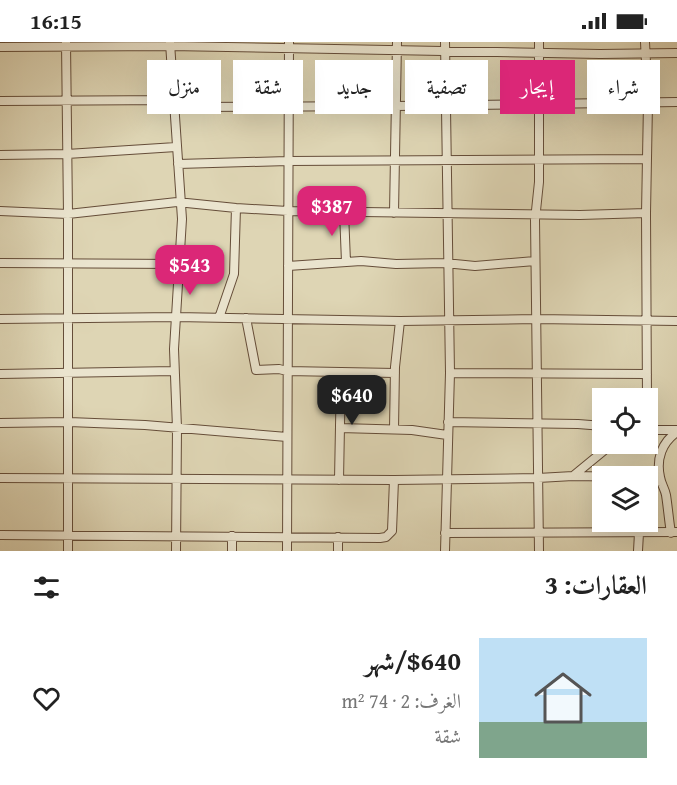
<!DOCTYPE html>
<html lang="ar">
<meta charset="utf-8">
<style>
:root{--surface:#fff;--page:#f2f2f2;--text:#222;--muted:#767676;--accent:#db2777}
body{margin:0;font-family:"Gentium Book Plus",Amiri,serif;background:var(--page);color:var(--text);direction:rtl;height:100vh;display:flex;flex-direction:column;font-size:22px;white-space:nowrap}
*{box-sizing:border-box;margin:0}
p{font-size:20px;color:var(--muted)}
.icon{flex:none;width:33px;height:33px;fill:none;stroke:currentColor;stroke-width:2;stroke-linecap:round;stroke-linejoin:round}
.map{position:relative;height:509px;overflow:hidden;direction:ltr}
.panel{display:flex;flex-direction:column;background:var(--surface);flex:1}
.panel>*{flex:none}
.banner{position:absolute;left:18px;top:18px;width:642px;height:54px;direction:rtl;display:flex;gap:12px}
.buttons{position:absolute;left:592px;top:346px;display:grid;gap:12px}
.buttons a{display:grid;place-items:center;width:66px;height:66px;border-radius:0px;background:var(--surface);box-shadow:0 6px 24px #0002;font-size:30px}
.price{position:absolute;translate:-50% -51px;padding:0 14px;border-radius:12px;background:var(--accent);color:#fff;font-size:20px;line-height:39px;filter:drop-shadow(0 2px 3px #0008)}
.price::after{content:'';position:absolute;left:50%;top:36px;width:18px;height:14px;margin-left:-9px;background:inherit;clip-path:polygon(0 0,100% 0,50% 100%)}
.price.current{background:#222;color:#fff}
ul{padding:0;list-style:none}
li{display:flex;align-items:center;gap:18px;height:150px;padding:0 30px}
li span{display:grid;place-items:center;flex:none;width:168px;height:120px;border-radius:0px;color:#555}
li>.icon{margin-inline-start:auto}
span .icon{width:72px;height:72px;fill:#fffc;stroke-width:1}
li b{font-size:26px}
h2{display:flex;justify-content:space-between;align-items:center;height:72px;padding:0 30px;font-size:26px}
.pill{padding:0 21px;border-radius:0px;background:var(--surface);box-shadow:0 6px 24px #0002;font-size:21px;line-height:54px}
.pill.current{background:var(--accent);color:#fff}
.status{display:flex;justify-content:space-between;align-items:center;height:42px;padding:0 30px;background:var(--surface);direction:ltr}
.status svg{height:16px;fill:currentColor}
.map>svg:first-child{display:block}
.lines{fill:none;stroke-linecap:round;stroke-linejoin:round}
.minor-casing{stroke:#654d39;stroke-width:10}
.minor{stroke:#eae4ce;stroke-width:8}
</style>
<div class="status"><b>16:15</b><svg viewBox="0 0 49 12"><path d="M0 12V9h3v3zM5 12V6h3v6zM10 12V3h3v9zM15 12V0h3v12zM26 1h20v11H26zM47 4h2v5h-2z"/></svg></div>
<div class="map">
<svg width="677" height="509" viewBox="0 0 677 509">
<rect width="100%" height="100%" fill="#ded5b4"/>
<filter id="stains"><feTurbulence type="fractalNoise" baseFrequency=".00333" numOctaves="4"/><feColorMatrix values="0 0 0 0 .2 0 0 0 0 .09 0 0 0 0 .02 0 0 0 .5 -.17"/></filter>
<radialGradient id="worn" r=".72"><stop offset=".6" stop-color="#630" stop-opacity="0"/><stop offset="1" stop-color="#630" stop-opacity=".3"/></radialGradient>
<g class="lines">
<defs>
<path id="minor" d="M645,0L648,61L646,171L647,357
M66,1L68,172V509
M170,1L182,177L174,307L177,386L176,509
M0,5L170,4L600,12L677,11
M0,59L174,58
M175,65L396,64L677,60
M0,113L67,112L176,105
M178,122L288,119L647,117
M0,169L68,172L177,160L236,166L288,169L580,173L646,171
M344,170L346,220
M394,171L397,0
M0,221L180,222
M288,224L361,219L396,222L445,221L475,224L535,219
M219,276L234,232L236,166
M246,276L256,328L279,327L287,329L395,331
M0,277L176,275L400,279L536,277L677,279
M450,331L647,332
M0,332L174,329
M448,380L578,382L603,384
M0,381L69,380L145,383L287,395
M340,386L412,388L447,393
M394,387L395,325L400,279
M648,388H677
M573,434L636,435
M0,436L394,438L538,436L573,434L612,402
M648,437L661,440
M339,438L341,330
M445,491L677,490
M671,491C669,479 668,466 666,453C665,447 661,442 660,435C656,417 662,400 677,390
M0,493L380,496L386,495L392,489L394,438
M232,494V509
M287,509L289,0
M338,509V495
M445,509L450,331L445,0
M539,509L535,178L539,140V0
M638,509L639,491"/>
</defs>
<use href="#minor" class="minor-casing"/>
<use href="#minor" class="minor"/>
</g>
<rect width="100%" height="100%" filter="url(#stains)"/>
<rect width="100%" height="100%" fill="url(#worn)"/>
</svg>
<div class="buttons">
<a><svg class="icon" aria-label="locate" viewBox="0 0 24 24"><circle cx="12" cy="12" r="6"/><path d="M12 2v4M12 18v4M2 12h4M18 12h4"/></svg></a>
<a><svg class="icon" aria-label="layers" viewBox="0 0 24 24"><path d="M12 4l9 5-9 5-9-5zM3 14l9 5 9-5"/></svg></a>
</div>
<b class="price" style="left:332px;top:195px">$387</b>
<b class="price" style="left:190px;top:254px">$543</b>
<b class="price current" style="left:352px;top:384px">$640</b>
<div class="banner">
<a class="pill">شراء</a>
<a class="pill current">إيجار</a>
<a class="pill">تصفية</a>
<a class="pill">جديد</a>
<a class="pill">شقة</a>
<a class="pill">منزل</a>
</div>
</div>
<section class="panel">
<h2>العقارات: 3<svg class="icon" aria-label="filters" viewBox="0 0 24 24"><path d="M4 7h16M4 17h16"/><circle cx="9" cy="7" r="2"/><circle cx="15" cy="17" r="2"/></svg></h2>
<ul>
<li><span style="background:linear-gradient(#bfe0f5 70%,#7fa58c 0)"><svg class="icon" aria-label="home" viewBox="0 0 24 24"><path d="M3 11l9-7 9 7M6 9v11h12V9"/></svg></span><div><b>$640/شهر</b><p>الغرف: 2 · 74 m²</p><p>شقة</p></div><svg class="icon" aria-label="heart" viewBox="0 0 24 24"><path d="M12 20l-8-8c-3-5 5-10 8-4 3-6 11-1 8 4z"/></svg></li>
</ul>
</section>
